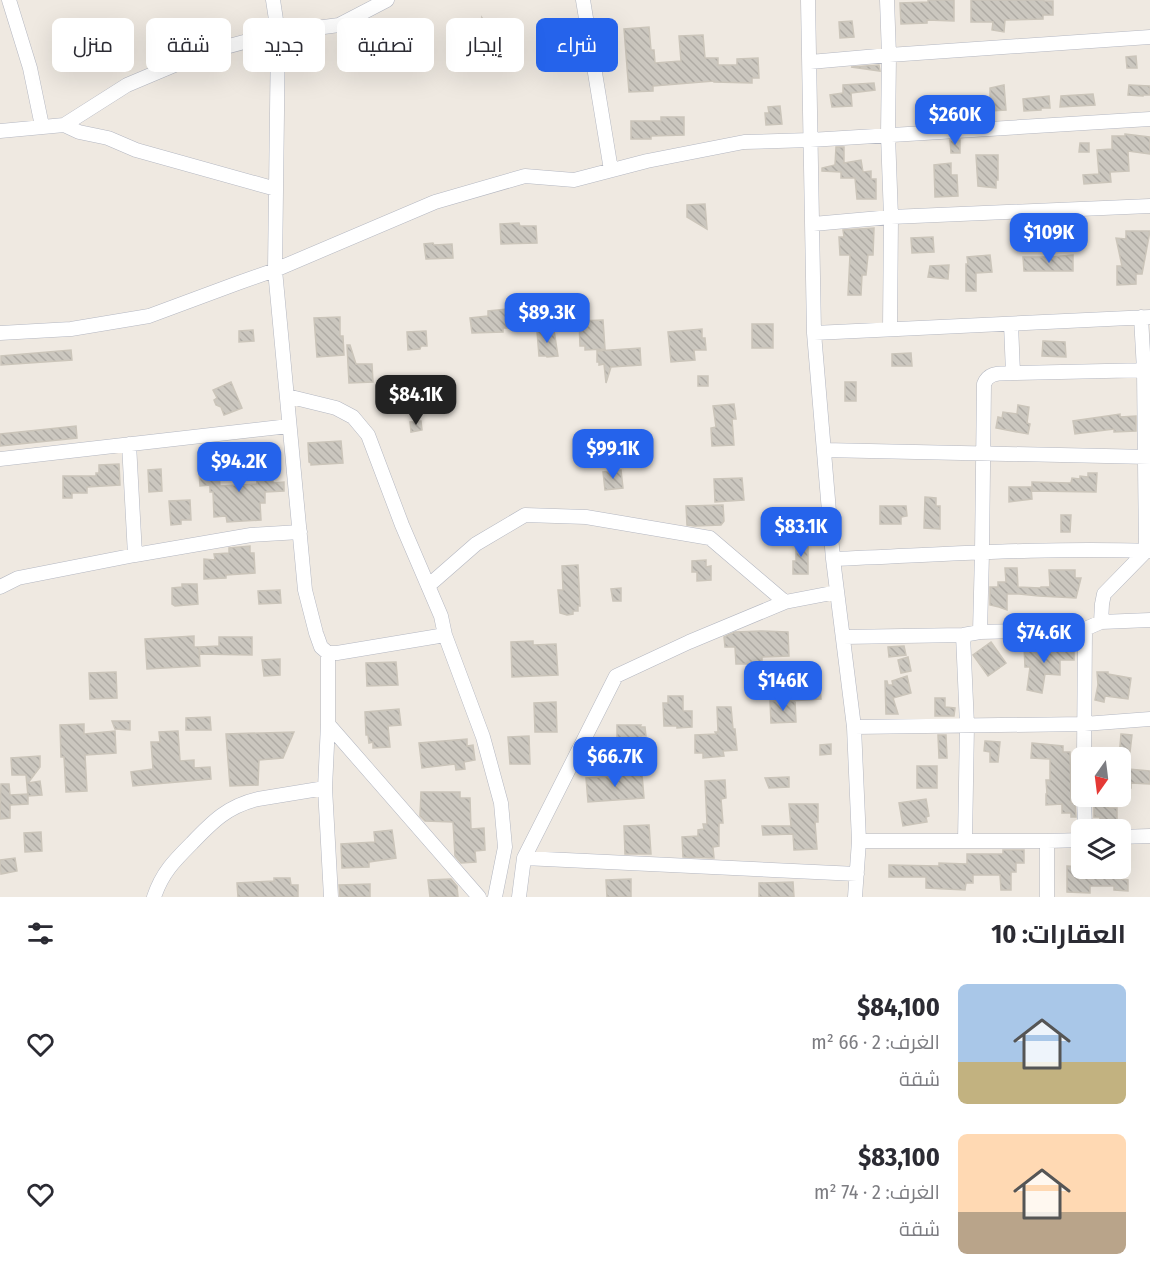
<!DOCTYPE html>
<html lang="ar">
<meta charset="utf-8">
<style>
:root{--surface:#fff;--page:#f7f7f7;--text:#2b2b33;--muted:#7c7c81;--accent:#2563eb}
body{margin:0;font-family:"Fira Sans Condensed",Cairo,sans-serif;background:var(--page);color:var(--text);direction:rtl;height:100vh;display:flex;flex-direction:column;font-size:22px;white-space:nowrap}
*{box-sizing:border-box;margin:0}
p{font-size:20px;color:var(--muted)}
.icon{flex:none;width:33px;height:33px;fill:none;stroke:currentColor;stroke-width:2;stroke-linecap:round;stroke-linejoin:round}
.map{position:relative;height:897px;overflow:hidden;direction:ltr}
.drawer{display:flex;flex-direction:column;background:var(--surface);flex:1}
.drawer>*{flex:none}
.banner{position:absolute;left:18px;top:18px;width:600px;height:54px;direction:rtl;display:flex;gap:12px}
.needle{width:39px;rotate:194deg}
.tools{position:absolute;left:1071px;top:747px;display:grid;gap:12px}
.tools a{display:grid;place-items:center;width:60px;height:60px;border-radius:9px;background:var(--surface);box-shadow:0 6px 24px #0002;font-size:30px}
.price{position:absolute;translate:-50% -51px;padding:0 14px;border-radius:12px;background:var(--accent);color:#fff;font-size:20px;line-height:39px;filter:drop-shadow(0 2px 3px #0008)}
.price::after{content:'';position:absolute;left:50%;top:36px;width:18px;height:14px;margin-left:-9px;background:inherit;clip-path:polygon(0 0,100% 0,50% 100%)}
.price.active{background:#222;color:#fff}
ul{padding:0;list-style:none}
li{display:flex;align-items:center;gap:18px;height:150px;padding:0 24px}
li span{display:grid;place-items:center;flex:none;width:168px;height:120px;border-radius:9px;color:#555}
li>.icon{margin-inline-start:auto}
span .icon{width:72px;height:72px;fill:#fffc;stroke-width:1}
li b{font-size:26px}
h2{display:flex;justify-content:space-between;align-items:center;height:72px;padding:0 24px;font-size:26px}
.pill{padding:0 21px;border-radius:9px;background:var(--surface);box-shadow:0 6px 24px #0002;font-size:21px;line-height:54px}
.pill.active{background:var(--accent);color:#fff}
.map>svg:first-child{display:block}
.building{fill:url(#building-back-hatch);stroke:#cbc5ba;stroke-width:1.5}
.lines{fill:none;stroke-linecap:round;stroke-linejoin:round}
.minor-casing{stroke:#b4b7c1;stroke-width:15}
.minor{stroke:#fff;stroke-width:14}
</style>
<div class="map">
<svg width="1150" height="897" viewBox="0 0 1150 897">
<defs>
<pattern id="building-back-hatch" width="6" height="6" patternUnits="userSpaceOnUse" patternTransform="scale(1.5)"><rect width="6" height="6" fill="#cbc7bf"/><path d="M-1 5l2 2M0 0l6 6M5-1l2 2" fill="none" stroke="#afaba4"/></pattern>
</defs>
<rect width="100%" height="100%" fill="#efe9e1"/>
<path class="building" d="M928,0H954V21L927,20V23L901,24L900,3L928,2Z
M971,0H1044V1H1053V15H1043V19L1005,20L1004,32L992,30L993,22H971Z
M482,18L496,39L483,40Z
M852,21L854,37L840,38L839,22Z
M108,22V26L120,25L122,46L100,48L99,23Z
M167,22L168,36H175V49L152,50V32H158V23Z
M649,27L651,50H654L655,63L681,61L679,36L703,35L705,58H718V65H737V59L758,58L759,78H752V83L714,82V81L653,86V91L629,92L624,29Z
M470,43H480L481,67H471Z
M1136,56L1137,68H1127L1126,57Z
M879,65L880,71L851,67Z
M874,83L875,90L851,93L852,106L832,107L830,95L843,93V85Z
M1004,85L1006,110L990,111V88Z
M1129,85L1150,86V95H1143V96L1128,95Z
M1093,94L1095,105L1060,107L1061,96Z
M1049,96L1050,108H1041V110L1024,111L1023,99Z
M780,106L782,124L766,125L765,113H769L768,107Z
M661,117H684V135L651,136V139H631V121H661Z
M1125,134L1150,137V154L1128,151L1129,171L1110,172L1111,182L1084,184L1083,175L1099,174L1097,150L1112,149V136H1125Z
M950,140H960V153H951Z
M1080,143H1089V152H1079Z
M836,147H844V163L861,160L863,172L871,171V179H876V199H857L855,178H841V172L822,171V168L835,165Z
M976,155H998V180H996V188L978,186Z
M951,163V175H957L958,196L935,197L934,165Z
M705,204L707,229L687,217V205Z
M519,223L520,226H536L537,243L501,244L500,224Z
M874,228L873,255H868L866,275H862L861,295H848L850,255H840L839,237H844L843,230Z
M1126,231H1150L1142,274H1136V284L1117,285V266H1122L1116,238L1126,239Z
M933,237L934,252L912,253L911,238Z
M433,243L434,245L452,244L453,258L426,259L424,244Z
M990,255L992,272L976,273V291H966V264H968L967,257Z
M1073,255V271H1024L1023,257H1050Z
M949,265L948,279L928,277L930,266Z
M507,309L508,318H513V328H503V332L472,333L470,318L488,316V311Z
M340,317V336H343L344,355L317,357L314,318Z
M603,320L605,349L585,350V346H580L579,321Z
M752,324H773V348H752Z
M702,329V338H705L706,350H694L695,360L671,362L668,332Z
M253,330L254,341L239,342V331Z
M554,330L558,356L547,357L546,356H539L537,331Z
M426,331L427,346H421L420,349L408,350L407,332Z
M1043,341L1065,342L1066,357L1042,356Z
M347,345H350L356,364H372L373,382L349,383Z
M640,348L641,365L611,367L606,383L604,364L599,365V362H597V351Z
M71,350L72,360L1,365V356Z
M911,353L912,366H892V354Z
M698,376H708V386H698Z
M231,382L242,408L224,415L221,407L216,405L214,400L217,398L213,390Z
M845,382H856V401H845Z
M734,404L736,419H732L734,445L712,446L711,428L716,427L713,406Z
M1018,405L1029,407L1027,423L1030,424L1028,434L996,428L998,417L1002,418L1003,412L1017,414Z
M1120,414V417L1136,416V431L1114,432V429L1075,434L1073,421Z
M421,421L422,430L411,432L410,422Z
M76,426L77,438L0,446V434Z
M341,441L343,463L311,465V463L309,462L308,443Z
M205,460H218L220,486L257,484L256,465L272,464L273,483L284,482V491L265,492V503H260L261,520L227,522L226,516L214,517L213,492H210V485L200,486L199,472H206Z
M119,464L120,485L87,487V493H72V498H63V476H96V473H99V465Z
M161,469L162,491L149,492L148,470Z
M621,470L623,488L605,490L603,472Z
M1088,473H1097L1096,492L1032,491V482L1071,483L1072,478L1080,479V476L1088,477Z
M742,478L744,500L715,502L714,479Z
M1009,487H1031L1032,499L1009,502Z
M925,497L936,498V506H940V529L924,528Z
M190,500L191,520H181V524L171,525L169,501Z
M723,505L724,521L721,525L695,526L687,525L686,506Z
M880,506H906L907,516L901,517V524H880Z
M1061,515H1071L1070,532H1061Z
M805,540L808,541V574H793V561H796V541Z
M250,546V553H254L255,573L226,575V578L204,579V559L215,560L214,554L229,553V548Z
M706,560V567L711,566V580L697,581V572H692V561Z
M578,565L580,606H578V611H573V614L567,615L560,613L558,590H563L562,566Z
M1005,568H1017L1018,587L1040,588L1041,587H1050L1049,570H1075V578H1081L1076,598L1039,596L1019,594H1007V610L999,607L990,605V587H998V582H1006Z
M182,584H197L198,604L175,606L172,604V588L182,587Z
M621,588V601H613L611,589Z
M280,590L281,603L259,604L258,591Z
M761,631L788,632L789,656L762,657V664H736L735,647H725L724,637L735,632Z
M194,636V647H199L200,666L147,669L145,639Z
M219,637H252V655L200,654V647L219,646Z
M533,641V645L556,644L558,675L512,677L511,642Z
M991,642L1006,663L988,676L973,655Z
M1040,645V648L1061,651V647L1074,646V660H1060V675L1045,674L1042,693L1027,690L1030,667H1025L1024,646Z
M904,646L906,655L889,657L888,647Z
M908,657L911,671L901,673L898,660Z
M280,659V675L264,676L262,660Z
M396,662L398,685L367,686L366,663Z
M116,672L117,698L90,699L89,673Z
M1097,672H1108V674L1131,678L1128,699L1105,696L1104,702L1095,700L1098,685Z
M907,676L911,693L893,698L898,714H886L885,681H887L888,685H893L892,681Z
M820,687L821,699L790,701V688Z
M668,696H683V711H692V727L677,728V726H664L663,703H668Z
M935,698H945V707L955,708L954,716H935Z
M795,700L796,722L771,723L770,701Z
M556,702L557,732H535L534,703Z
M717,707H731L733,729H735L737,750L723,751L724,756L703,758V753H695V735L716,734L715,732H718Z
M399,709L401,725L388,726L390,747L373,748V742L369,743L368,735H366L365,712Z
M210,717L211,730H186V718Z
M112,721H130V730L115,729Z
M84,724V734L115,731L116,753L85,755L87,791L66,792L64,757H61L60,725Z
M617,725H641L640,727H645L646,736H641V745L617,746Z
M178,731L180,761L194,760V768L210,767L211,779L133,786L131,772L153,769L151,742H160L159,732Z
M294,732L283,758L259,760L258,785L230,786L226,734Z
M1121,734L1132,735L1128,769L1150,771V784L1131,783V788L1120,789V758H1119Z
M938,735H946L947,758H939Z
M529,736L530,764H510L508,737Z
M467,739V746L473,745L475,760L464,762L465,769L456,770L455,764L422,768L419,743Z
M985,741L1000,742L998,762H990V752L984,751Z
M1032,743L1063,746V752H1070L1071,803L1075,804L1076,817H1071V813H1062V804L1046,805V794H1047L1046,780H1050V759L1031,758Z
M831,744V754L820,755V745Z
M40,756V767L28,783L40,781L42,795L28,796L26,775H12L11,758Z
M917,766H937V788H917Z
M642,774L644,798L588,802L586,778Z
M789,777V787L769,788L765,778Z
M725,780L726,798L721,799L723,823H719V846L713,847L714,858L683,857L682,837L698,836V830L704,829L703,824H707L705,781Z
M1,784H9L10,795L28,794V804L10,805V818L0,819Z
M421,792H460V798H470L471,829L484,828L485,850L475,851L476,862L461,863L455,856L453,822L425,821L420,816Z
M1094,796H1108V808H1117V829L1100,830V817H1094Z
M926,799L929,816L926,817L927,822L903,826L899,803Z
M789,804H818V822H815L817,849L794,850L793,834L763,835L762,826H791Z
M649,825L651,854H625L624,826Z
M392,830L396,858L369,862V867L342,868L341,844L375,842L374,832Z
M41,832L42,851L25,852L24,833Z
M1003,850H1024V863H1016V872H1011V890H1001L1000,875H973V883H966L965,890L926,888V877H889V865L939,866V863L967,864V854H1003Z
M15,858L17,871L1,874L0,860Z
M1067,866L1082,867V868H1122V879L1128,880V891L1114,890V886H1090V893L1067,892Z
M274,878H290L291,885H298V897H238L237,883L274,881Z
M451,879L457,886L458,897H430L428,880Z
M631,879V897H607L606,880Z
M793,882L794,897H759V883Z
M370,884V897H340L339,885Z"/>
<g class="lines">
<defs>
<path id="minor" d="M9,0L30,68L42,126
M273,0L278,33L275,270L305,590L316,633L321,647L328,653H337L445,635
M583,0L611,170
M808,0L814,333L833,559L854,727L859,841L855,897
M887,0L889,55L888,135L891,217L890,329
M810,62L889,55L1150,37
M64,125L127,85L203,53L278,33L339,25L387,0
M0,131L64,125L79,132L108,138L136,150L276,189
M813,224L891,217L1150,206
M1011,324L1013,373
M0,333L71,329L149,316L238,283L275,270L435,202L525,176L574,180L647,161L744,142L810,140L1150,119
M814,333L1150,317
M287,396L336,408L353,417L368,435L402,525L441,616L445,635L483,737L501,803L505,847L495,897
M129,444L135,555
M824,450L1150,457
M0,459L289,426
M833,559C938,555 1044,547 1150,551
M428,586L476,544L525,515L586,517L710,538L785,602
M0,587L18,578L135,555L251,535L300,532
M1101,622L1102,604L1104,594L1146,551L1144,370L1141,317
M980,632L982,553L984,384C989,371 1001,374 1013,373L1150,370
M963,635L967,725L965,841
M843,637L963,635L980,632L1085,629L1101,622L1150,620
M328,653V724L325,788L331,897
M328,724L479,897
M854,727L1084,724L1150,719
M1084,758L1085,629
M1084,796L1085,830
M1120,837L1150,836
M859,841H1047L1082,840
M524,858L857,874
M154,897C162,873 174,861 192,843C213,821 228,806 258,799L325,788
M519,897L524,858L616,676L689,642L785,602L837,592
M1047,897V841"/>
</defs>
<use href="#minor" class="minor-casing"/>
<use href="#minor" class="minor"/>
</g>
</svg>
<div class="tools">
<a><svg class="needle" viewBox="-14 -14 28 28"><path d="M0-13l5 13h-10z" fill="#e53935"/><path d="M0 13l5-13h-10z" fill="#7c7c81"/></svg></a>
<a><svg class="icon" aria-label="layers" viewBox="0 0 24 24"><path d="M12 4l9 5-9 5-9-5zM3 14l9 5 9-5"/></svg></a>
</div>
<b class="price" style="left:955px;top:146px">$260K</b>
<b class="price" style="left:1049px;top:264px">$109K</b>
<b class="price" style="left:547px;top:344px">$89.3K</b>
<b class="price active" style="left:416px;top:426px">$84.1K</b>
<b class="price" style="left:613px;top:480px">$99.1K</b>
<b class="price" style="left:239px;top:493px">$94.2K</b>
<b class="price" style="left:801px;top:558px">$83.1K</b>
<b class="price" style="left:1044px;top:664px">$74.6K</b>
<b class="price" style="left:783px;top:712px">$146K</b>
<b class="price" style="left:615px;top:788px">$66.7K</b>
<div class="banner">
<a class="pill active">شراء</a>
<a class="pill">إيجار</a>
<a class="pill">تصفية</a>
<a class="pill">جديد</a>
<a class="pill">شقة</a>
<a class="pill">منزل</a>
</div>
</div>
<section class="drawer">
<h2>العقارات: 10<svg class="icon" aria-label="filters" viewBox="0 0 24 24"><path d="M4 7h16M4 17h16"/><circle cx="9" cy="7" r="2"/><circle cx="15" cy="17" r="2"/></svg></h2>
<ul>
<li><span style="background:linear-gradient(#a9c7e8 65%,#c2b280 0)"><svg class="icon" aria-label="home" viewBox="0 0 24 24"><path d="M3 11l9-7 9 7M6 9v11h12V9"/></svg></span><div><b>$84,100</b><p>الغرف: 2 · 66 m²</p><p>شقة</p></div><svg class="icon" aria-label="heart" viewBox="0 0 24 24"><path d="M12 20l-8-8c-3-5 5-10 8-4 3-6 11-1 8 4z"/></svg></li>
<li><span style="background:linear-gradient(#ffd9b3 65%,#b9a48a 0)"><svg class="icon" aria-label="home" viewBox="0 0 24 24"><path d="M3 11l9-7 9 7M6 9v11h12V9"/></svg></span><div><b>$83,100</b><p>الغرف: 2 · 74 m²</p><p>شقة</p></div><svg class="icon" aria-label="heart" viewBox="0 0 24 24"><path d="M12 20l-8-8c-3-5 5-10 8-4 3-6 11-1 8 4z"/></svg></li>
</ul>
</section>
